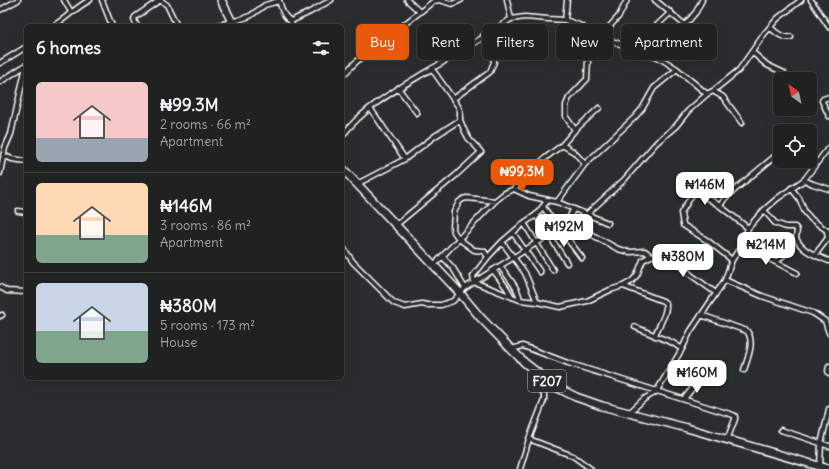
<!DOCTYPE html>
<meta charset="utf-8">
<style>
:root{--surface:#202222;--page:#282a2a;--text:#f1f3f6;--muted:#a2a4a5;--line:#3d3f40;--accent:#ea580c}
body{margin:0;font-family:Delius,sans-serif;background:var(--page);color:var(--text);height:100vh;display:flex;flex-direction:column;font-size:15px;white-space:nowrap}
*{box-sizing:border-box;margin:0}
p{font-size:13px;color:var(--muted)}
.icon{flex:none;width:22px;height:22px;fill:none;stroke:currentColor;stroke-width:2;stroke-linecap:round;stroke-linejoin:round}
.map{position:relative;flex:1;overflow:hidden}
.side{position:absolute;left:24px;top:24px;width:320px;height:356px;display:flex;flex-direction:column;background:var(--surface);border-radius:6px;box-shadow:0 4px 16px #0002,0 0 0 1px var(--line)}
.side>*{flex:none}
.hud{position:absolute;left:356px;top:24px;width:380px;height:36px;display:flex;gap:8px}
.needle{width:26px;rotate:327deg}
.buttons{position:absolute;left:773px;top:72px;display:grid;gap:8px}
.buttons a{display:grid;place-items:center;width:44px;height:44px;border-radius:6px;background:var(--surface);box-shadow:0 4px 16px #0002,0 0 0 1px var(--line);font-size:20px}
.price{position:absolute;translate:-50% -34px;padding:0 9px;border-radius:8px;background:#fff;color:#222;font-size:13px;line-height:26px;filter:drop-shadow(0 1px 2px #0008)}
.price::after{content:'';position:absolute;left:50%;top:24px;width:12px;height:9px;margin-left:-6px;background:inherit;clip-path:polygon(0 0,100% 0,50% 100%)}
.price.current{background:var(--accent);color:#fff}
ul{padding:0;list-style:none}
li{display:flex;align-items:center;gap:12px;height:100px;padding:0 12px}
li+li{border-top:1px solid var(--line)}
li span{display:grid;place-items:center;flex:none;width:112px;height:80px;border-radius:6px;color:#555}
li>.icon{margin-inline-start:auto}
span .icon{width:48px;height:48px;fill:#fffc;stroke-width:1}
li b{font-size:17px}
h2{display:flex;justify-content:space-between;align-items:center;height:48px;padding:0 12px;font-size:17px}
.chip{padding:0 14px;border-radius:6px;background:var(--surface);box-shadow:0 4px 16px #0002,0 0 0 1px var(--line);font-size:14px;line-height:36px}
.chip.current{background:var(--accent);color:#fff}
.map>svg:first-child{display:block}
.lines{fill:none;stroke-linecap:round;stroke-linejoin:round}
.minor-casing{stroke:#fff;stroke-width:7}
.primary-casing{stroke:#fff;stroke-width:10}
.minor{stroke:#2a2d2e;stroke-width:4}
.primary{stroke:#2a2d2e;stroke-width:7}
.labels{text-anchor:middle;dominant-baseline:central;stroke-width:4;stroke-linejoin:round;paint-order:stroke}
.shield{fill:#2a2d2e;stroke:#bfc0c0;stroke-width:1}
.shield-label{font-size:13px;font-weight:bold;fill:#fff}
</style>
<div class="map">
<svg width="829" height="469" viewBox="0 0 829 469">
<rect width="100%" height="100%" fill="#2a2d2e"/>
<filter id="ink" filterUnits="userSpaceOnUse"><feTurbulence type="fractalNoise" baseFrequency=".025" numOctaves="2"/><feDisplacementMap in="SourceGraphic" scale="8" xChannelSelector="R" yChannelSelector="G"/><feConvolveMatrix kernelMatrix="1 2 1 2 8 2 1 2 1" color-interpolation-filters="sRGB"/></filter>
<g filter="url(#ink)">
<g class="lines">
<defs>
<path id="minor" d="M64,0L71,12
M102,0L112,26
M160,0L167,5L177,26
M279,0C281,7 283,17 291,21L292,26
M407,0L420,12
M507,0L511,19
M655,0L685,25
M811,0L829,27
M0,10L18,0
M565,20L567,0
M291,21L310,12L331,0
M53,26C67,18 76,7 90,0
M137,26L134,20L135,17L160,0
M214,26L232,22L250,16L265,5L279,1
M770,27C776,33 783,39 791,37
M633,48L671,12
M572,50L577,39L586,29
M752,52L767,65L784,73
M658,57L672,45L685,25L696,12L702,0
M0,63L26,47
M342,76L356,62L434,1L440,0L452,4L461,0
M0,82L26,65
M398,88L417,113
M713,91L723,97L742,123
M829,97L823,99L822,101L829,116
M453,99L490,72L494,62V53L483,36
M370,108L405,159
M575,130L566,117V105L569,98L587,79L588,60L600,37L619,16L627,0
M342,136C366,105 398,89 431,69C459,54 485,36 511,19L525,17L548,19L565,20L579,25L600,37L658,57L677,69L707,94
M562,145L574,152L585,164
M3,155L12,159L26,161
M0,173L5,148L11,134L26,66
M804,180L813,184L829,189
M357,184L405,159L435,136L460,120
M791,188L799,198L805,212L811,219L829,232
M514,189L529,196L557,202L608,223
M548,200L536,215L524,223L502,242L488,257L473,276L474,282L520,300L537,302L560,307L587,301L610,290L623,286L632,281L637,275L643,260L651,256L660,254L678,262L691,275L716,293
M557,202L585,164L635,117L642,109L654,88L677,69
M720,206L725,198L780,152
M543,207L582,258
M764,210L775,223L786,227H795L797,230L796,238C801,251 817,256 829,261
M18,211L26,212
M587,214L624,180L656,143L676,126L688,111L707,94L713,91L739,70L765,33L777,19L801,0
M536,215L567,263
M569,218L587,232L618,249L630,252L645,251L651,256
M524,223L553,270
M396,225L455,176L481,152L469,139L465,132L460,120V111L458,106L432,69
M513,233L540,272
M502,242L525,273L537,302
M742,245L797,273
M342,246L353,262L394,303L405,307L422,304L426,305H441L453,301L465,288L549,235L569,218L573,210
M815,255L828,238L827,232
M442,256L453,268L465,288
M488,257L484,251L474,250L459,239L454,232L453,228L454,212L459,202L463,199L467,198L495,201
M732,260L708,241L683,225L681,213L692,195L695,192H698L720,206L748,228
M776,262L785,254
M434,265L495,201L505,193L514,189L544,159L562,145L575,130L599,108
M500,266C507,276 518,287 520,300
M493,270L506,287L512,297
M725,280L762,296L813,313L825,321L829,333
M623,286L663,301L666,304C667,316 658,325 655,336
M0,287L7,291L26,292
M701,315L747,331C755,342 748,357 744,370
M0,316L2,315
M635,327L673,343L682,349
M511,349L523,346L568,363L733,415L735,416V419L727,440
M829,366L828,371L829,373
M684,399L699,380
M629,413L644,399L656,392L682,349L690,332L725,280L732,260L742,245L748,228L764,210L778,198L804,180L829,147
M781,430L829,446
M529,439L573,456L591,469
M820,466L821,444L829,409
M520,469L529,439L544,400V395L537,384L541,376"/>
<path id="primary" d="M221,0L234,26
M342,168L459,292L480,317L511,349L525,363L556,387L576,397L602,406L687,428L829,469"/>
</defs>
<use href="#minor" class="minor-casing"/>
<use href="#primary" class="primary-casing"/>
<use href="#minor" class="minor"/>
<use href="#primary" class="primary"/>
</g>
</g>
<g class="labels">
<rect class="shield" x="528" y="370" width="38" height="22" rx="3"/>
<g class="shield-label">
<text x="547" y="381">F207</text>
</g>
</g>
</svg>
<div class="buttons">
<a><svg class="needle" viewBox="-14 -14 28 28"><path d="M0-13l5 13h-10z" fill="#e53935"/><path d="M0 13l5-13h-10z" fill="#a2a4a5"/></svg></a>
<a><svg class="icon" aria-label="locate" viewBox="0 0 24 24"><circle cx="12" cy="12" r="6"/><path d="M12 2v4M12 18v4M2 12h4M18 12h4"/></svg></a>
</div>
<b class="price current" style="left:522px;top:193px">₦99.3M</b>
<b class="price" style="left:705px;top:206px">₦146M</b>
<b class="price" style="left:564px;top:248px">₦192M</b>
<b class="price" style="left:766px;top:266px">₦214M</b>
<b class="price" style="left:683px;top:278px">₦380M</b>
<b class="price" style="left:697px;top:394px">₦160M</b>
<div class="hud">
<a class="chip current">Buy</a>
<a class="chip">Rent</a>
<a class="chip">Filters</a>
<a class="chip">New</a>
<a class="chip">Apartment</a>
</div>
<section class="side">
<h2>6 homes<svg class="icon" aria-label="filters" viewBox="0 0 24 24"><path d="M4 7h16M4 17h16"/><circle cx="9" cy="7" r="2"/><circle cx="15" cy="17" r="2"/></svg></h2>
<ul>
<li><span style="background:linear-gradient(#f6c9c9 70%,#9aa5b1 0)"><svg class="icon" aria-label="home" viewBox="0 0 24 24"><path d="M3 11l9-7 9 7M6 9v11h12V9"/></svg></span><div><b>₦99.3M</b><p>2 rooms · 66 m²</p><p>Apartment</p></div></li>
<li><span style="background:linear-gradient(#ffd9b3 65%,#7fa58c 0)"><svg class="icon" aria-label="home" viewBox="0 0 24 24"><path d="M3 11l9-7 9 7M6 9v11h12V9"/></svg></span><div><b>₦146M</b><p>3 rooms · 86 m²</p><p>Apartment</p></div></li>
<li><span style="background:linear-gradient(#c9d6e8 60%,#7fa58c 0)"><svg class="icon" aria-label="home" viewBox="0 0 24 24"><path d="M3 11l9-7 9 7M6 9v11h12V9"/></svg></span><div><b>₦380M</b><p>5 rooms · 173 m²</p><p>House</p></div></li>
</ul>
</section>
</div>
